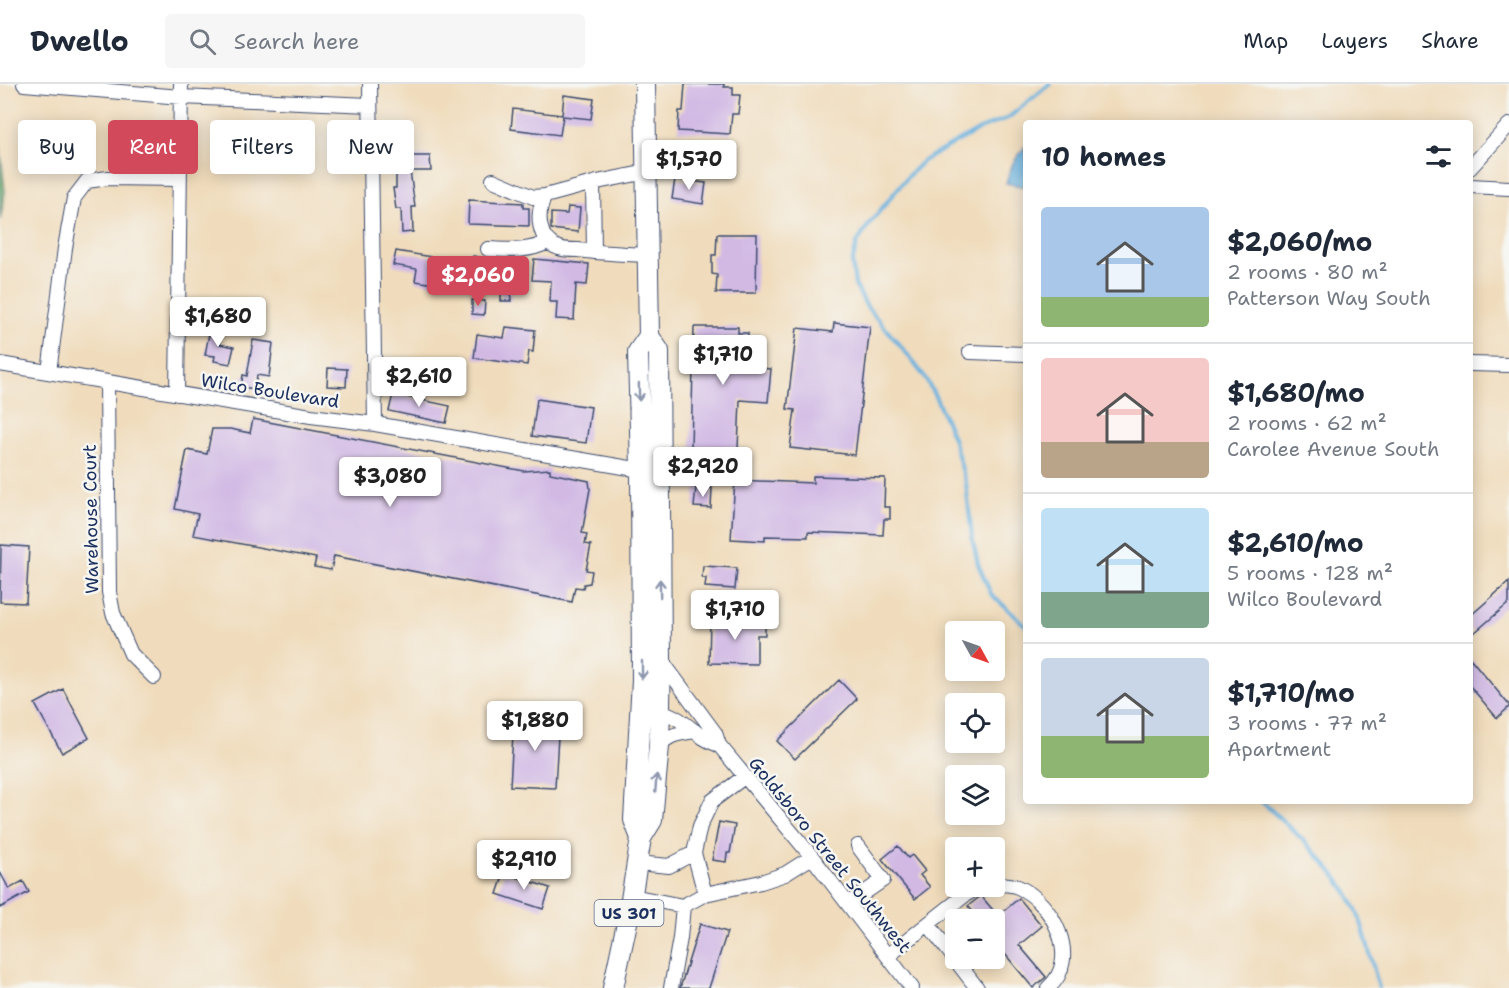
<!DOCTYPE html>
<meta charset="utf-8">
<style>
:root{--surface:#fff;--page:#f6f6f7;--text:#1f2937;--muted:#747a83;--line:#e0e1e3;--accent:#d1495b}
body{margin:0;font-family:"Shantell Sans",sans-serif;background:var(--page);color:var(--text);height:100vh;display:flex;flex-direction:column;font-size:22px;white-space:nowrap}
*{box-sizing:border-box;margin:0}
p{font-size:20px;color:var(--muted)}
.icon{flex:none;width:33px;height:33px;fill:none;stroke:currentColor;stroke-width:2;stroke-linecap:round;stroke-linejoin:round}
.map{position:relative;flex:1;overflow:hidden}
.panel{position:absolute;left:1023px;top:36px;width:450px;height:684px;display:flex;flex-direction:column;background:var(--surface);border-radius:6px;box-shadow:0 3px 15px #0003}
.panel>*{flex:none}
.banner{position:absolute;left:18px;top:36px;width:570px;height:54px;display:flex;gap:12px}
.needle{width:39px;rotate:130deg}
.tools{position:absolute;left:945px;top:537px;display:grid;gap:12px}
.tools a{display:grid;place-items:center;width:60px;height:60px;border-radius:6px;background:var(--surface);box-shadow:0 3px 15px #0003;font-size:30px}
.price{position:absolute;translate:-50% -51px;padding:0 14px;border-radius:6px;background:#fff;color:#222;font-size:20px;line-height:39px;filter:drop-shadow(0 2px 3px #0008)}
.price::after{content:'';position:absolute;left:50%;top:36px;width:18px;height:14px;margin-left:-9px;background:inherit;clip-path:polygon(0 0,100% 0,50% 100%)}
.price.selected{background:var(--accent);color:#fff}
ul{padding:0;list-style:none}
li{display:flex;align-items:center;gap:18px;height:150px;padding:0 18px}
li+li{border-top:2px solid var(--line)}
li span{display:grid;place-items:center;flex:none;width:168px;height:120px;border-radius:6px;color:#555}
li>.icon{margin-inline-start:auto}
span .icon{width:72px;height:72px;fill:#fffc;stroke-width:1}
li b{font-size:26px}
h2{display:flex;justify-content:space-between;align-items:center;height:72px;padding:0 18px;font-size:26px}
.tag{padding:0 21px;border-radius:6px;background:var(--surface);box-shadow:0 3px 15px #0003;font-size:21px;line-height:54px}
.tag.selected{background:var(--accent);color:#fff}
header{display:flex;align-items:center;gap:36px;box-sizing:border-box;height:84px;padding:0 30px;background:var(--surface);border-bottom:2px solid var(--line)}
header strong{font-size:28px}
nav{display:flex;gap:33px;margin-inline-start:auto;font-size:21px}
.search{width:420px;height:54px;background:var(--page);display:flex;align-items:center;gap:15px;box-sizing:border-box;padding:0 21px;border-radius:6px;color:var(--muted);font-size:22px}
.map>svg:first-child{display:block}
.forest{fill:#74b374;stroke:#487169;stroke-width:1.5}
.water{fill:#66b1df;stroke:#40709e;stroke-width:1.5}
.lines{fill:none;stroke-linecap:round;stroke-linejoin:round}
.stream{stroke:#66b1df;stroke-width:4}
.building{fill:#d1b9e4}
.minor-casing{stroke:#3b496c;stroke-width:16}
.highway-casing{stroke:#3b496c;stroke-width:22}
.minor{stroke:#fff;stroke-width:14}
.highway{stroke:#fff;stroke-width:20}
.oneway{stroke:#8d97ae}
.labels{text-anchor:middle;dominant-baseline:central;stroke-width:5;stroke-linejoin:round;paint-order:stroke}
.shield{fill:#f6f6f2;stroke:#5d6b8a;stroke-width:1.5}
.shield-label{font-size:16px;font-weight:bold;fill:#1b2f5e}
.street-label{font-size:18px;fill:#1b2f5e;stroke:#f6f6f2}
</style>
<header>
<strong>Dwello</strong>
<div class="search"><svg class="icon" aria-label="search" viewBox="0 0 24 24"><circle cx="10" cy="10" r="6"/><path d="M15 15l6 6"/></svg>Search here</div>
<nav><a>Map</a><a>Layers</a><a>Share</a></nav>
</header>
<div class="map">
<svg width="1509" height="904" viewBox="0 0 1509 904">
<rect width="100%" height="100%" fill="#f6f6f2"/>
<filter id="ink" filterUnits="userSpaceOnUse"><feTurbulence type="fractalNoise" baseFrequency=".0167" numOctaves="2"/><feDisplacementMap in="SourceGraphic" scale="12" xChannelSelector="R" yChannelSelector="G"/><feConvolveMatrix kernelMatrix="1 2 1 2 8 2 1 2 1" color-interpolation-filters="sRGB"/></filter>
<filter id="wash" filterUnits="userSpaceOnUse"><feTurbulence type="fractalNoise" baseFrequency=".008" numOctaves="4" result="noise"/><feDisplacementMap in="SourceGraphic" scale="24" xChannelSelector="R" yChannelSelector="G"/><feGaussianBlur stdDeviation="1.35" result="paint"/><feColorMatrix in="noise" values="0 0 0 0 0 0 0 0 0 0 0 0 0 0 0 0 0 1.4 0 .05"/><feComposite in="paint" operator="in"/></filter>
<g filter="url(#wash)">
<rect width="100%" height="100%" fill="#f0dcbc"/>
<path class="forest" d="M0,61L5,108L0,136Z"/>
<path class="water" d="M1026,61V103L1006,99L1013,79Z"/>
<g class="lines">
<path class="stream" d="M1026,542L991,510L978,480L972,453L966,399L953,354L936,314L924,292L904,266L867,223L855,201L852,179L857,159L869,140L908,92L923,77L980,45L1008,34L1050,0
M1261,717C1289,742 1330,779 1349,812C1365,839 1370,874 1379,904"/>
</g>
<g id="blocks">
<path class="building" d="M685,0H724V3H733V11H740L738,30H732L730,50L678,47L679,27H683Z
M564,11L594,15L591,35L563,32L560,51L511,45L513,25L562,31Z
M396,72H430L431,87H410L415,123H412L413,148L402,149L401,125H396L393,104H396Z
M675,95L706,99L703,120L672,115Z
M469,116L523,119V124H529V142L468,140Z
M568,123L580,124L578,148L551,145V129L567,130Z
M717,150H757L756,209H716L717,191L712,190V171H716Z
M396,167L432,173L431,179L438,180L434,200L415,197L417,185L393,181Z
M473,172L507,178L504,194L470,188Z
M534,175L589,180L587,201L576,200L574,236L556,235L557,218H550L551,197L532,196Z
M501,202H510L511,217H501Z
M472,216L485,217L484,231L472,230Z
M834,239L870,243L855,371L790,364L795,326L787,325L797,244L833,248Z
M506,243L535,246L533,268L529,267L527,281L474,274L477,250L504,254Z
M694,243H738V249H748L747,283L771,285L768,318L740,316L738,364H691Z
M210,244L221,247L219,260L234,263L230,280L214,277L215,272L205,271Z
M253,256L273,259L269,293L257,291L255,305L241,303L243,291L247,292Z
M328,284L347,285L346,303L327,302Z
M393,310L450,322L446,339L389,327Z
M537,315L591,323L586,359L532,352Z
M253,335L524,387L550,385V389L589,397L590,405L582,449L587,450L585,460L591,461L586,486L592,487L590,499L584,500L583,504L575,503L572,518L334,472L331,486L314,483L316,474L193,451L198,430L175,425L187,366L207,370L212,345H230L250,349Z
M813,392L885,394L884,423H890V435H884L883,451L808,448V453L765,452V457L731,455L735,396L813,399Z
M696,403L712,404L711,424L694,423Z
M1,461L29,463L26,519L0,518Z
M703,482L737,484L735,505L705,503L706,494H702Z
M1509,498V519L1474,549L1470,544V532Z
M710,536L765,537V551H757V580L709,579Z
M1470,574L1509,621V623L1497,634L1470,602Z
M839,596L857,615L795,675L777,657Z
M63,605L89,654L62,669L35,620Z
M514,633L559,635L555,704L510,702Z
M719,738L735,741L730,769H727L726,778L712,776Z
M898,762L908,774L912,771L925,787L920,791L930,803L915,815L882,775Z
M0,788L9,805L23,797L29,808L0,824Z
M504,789L550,804L543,825L497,810Z
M981,812L998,832L1019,814L1042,842L1019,861L1046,893L1033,904L1005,870L994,879V836H980L968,822Z
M700,840L727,848L709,904H680Z"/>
</g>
</g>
<g filter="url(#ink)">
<use href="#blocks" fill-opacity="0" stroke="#3b496c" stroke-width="1.5"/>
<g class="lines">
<defs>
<path id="minor" d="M24,0L181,13L370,21
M370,0L375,340
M1470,84L1509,41
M647,88L597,98L545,112C536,129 537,157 559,164C564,166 572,166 578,166C601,169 624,170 648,171
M493,96L533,113L545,112
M593,99L594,168
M1470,102L1509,104
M488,165C510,166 528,168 548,158
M970,268L1026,270
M0,280L311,332L375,340L641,386
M1470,280L1509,281
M49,288L65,164L74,114L87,97L108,94L180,95
M107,298L109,508L113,529L131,570L154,593
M177,310L181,0
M661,576L715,649L719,661L812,773L912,904
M653,627C682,628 693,653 719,661
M659,662C670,649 680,650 695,647
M744,693L712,717L700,742L694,769L705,810L761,798L785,790L812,773
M637,779L669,782L694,769
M994,800C1002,800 1011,800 1018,803C1053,818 1082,875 1048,904
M632,812L683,822L705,810
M848,820L883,796L858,762
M928,840L965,811L981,802
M888,872L928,840L977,904
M671,904L680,854L683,822"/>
<path id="highway" d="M641,754L634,736L642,596L641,386L638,268L649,252
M613,904L628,834L641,754L652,736L659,662L661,576L659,267L649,252L645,0"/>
</defs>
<use href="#minor" class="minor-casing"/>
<use href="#highway" class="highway-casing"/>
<use href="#minor" class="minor"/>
<use href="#highway" class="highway"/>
</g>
<defs><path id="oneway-shaft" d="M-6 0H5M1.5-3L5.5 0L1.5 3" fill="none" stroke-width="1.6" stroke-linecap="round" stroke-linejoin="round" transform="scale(1.5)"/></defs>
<g class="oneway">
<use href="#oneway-shaft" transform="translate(639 308) rotate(89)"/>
<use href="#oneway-shaft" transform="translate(660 504) rotate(-91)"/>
<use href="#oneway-shaft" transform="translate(642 586) rotate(90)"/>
<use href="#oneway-shaft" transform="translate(656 699) rotate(-85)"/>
</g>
</g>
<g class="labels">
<rect class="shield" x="594.5" y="816" width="69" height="26" rx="4.5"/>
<g class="shield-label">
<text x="629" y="829">US 301</text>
</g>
<g class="street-label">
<text transform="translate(270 307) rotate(9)">Wilco Boulevard</text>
<text transform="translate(91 435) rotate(-91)">Warehouse Court</text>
<text transform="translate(830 771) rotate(51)">Goldsboro Street Southwest</text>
</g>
</g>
</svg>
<div class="tools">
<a><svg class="needle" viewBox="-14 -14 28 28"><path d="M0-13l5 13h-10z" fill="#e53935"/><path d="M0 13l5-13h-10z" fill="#747a83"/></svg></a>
<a><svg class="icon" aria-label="locate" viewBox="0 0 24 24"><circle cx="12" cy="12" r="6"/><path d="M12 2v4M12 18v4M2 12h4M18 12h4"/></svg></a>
<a><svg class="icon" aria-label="layers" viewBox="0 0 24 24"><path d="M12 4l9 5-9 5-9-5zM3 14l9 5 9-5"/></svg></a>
<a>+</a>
<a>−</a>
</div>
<b class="price" style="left:689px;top:107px">$1,570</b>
<b class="price selected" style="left:478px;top:223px">$2,060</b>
<b class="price" style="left:218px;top:264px">$1,680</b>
<b class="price" style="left:723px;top:302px">$1,710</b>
<b class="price" style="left:419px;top:324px">$2,610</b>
<b class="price" style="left:703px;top:414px">$2,920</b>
<b class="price" style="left:390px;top:424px">$3,080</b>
<b class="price" style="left:735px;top:557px">$1,710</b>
<b class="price" style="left:535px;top:668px">$1,880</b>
<b class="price" style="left:524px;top:807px">$2,910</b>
<div class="banner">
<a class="tag">Buy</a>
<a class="tag selected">Rent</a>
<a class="tag">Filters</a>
<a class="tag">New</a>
</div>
<section class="panel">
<h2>10 homes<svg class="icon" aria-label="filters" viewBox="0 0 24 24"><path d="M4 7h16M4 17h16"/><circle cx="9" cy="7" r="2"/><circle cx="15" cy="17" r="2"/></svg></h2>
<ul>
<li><span style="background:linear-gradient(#a9c7e8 75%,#8fb573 0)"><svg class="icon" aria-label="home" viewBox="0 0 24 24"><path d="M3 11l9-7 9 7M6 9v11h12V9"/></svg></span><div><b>$2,060/mo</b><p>2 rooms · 80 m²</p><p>Patterson Way South</p></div></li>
<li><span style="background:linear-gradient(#f6c9c9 70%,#b9a48a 0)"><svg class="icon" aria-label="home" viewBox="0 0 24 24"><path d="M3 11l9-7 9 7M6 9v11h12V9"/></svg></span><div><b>$1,680/mo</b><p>2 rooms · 62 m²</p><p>Carolee Avenue South</p></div></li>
<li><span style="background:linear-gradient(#bfe0f5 70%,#7fa58c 0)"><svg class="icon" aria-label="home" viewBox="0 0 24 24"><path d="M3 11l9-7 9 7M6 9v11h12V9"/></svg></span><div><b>$2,610/mo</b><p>5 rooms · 128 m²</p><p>Wilco Boulevard</p></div></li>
<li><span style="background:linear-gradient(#c9d6e8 65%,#8fb573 0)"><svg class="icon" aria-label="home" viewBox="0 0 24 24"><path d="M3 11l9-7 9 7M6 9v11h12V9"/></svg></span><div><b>$1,710/mo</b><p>3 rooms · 77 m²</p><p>Apartment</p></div></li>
</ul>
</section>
</div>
